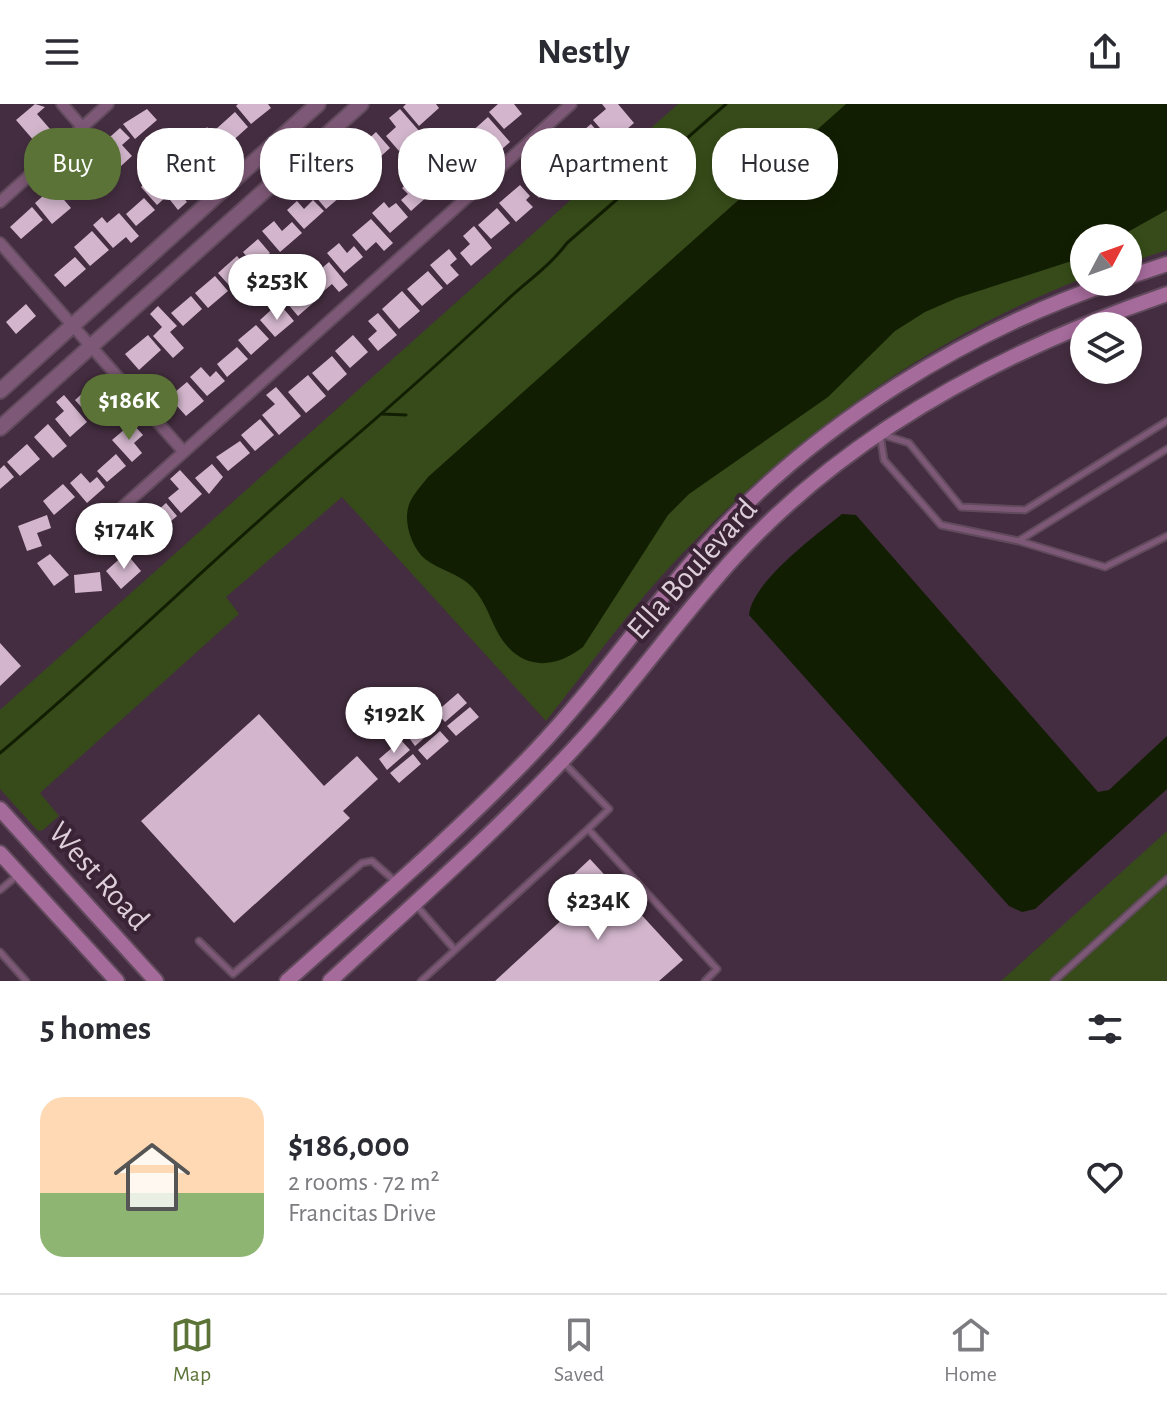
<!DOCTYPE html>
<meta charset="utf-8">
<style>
:root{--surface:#fff;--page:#f2f2f3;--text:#2b2b33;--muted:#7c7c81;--line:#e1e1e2;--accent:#5b7337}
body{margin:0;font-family:"Alegreya Sans",sans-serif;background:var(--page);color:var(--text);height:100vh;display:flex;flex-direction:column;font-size:30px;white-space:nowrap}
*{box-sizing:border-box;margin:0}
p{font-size:26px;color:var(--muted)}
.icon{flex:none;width:44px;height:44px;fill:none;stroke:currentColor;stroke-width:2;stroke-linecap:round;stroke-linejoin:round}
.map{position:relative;height:877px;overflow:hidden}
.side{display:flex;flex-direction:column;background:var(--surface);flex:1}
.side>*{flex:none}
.guide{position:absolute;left:24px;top:24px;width:1120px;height:72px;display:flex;gap:16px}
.needle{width:52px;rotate:49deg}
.tools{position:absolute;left:1070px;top:120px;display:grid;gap:16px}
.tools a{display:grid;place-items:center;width:72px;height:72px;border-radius:50%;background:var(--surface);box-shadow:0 4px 12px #0003;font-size:40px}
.price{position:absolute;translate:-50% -68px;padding:0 18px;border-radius:28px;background:#fff;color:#222;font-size:26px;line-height:52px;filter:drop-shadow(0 2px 4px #0008)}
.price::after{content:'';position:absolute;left:50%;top:48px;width:24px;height:18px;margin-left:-12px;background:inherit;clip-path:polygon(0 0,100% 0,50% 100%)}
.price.selected{background:var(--accent);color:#fff}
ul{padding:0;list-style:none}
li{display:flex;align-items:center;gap:24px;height:200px;padding:0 40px}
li+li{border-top:2px solid var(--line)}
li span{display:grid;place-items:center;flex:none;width:224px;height:160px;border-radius:24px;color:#555}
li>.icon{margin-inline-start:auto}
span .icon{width:96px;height:96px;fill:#fffc;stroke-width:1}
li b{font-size:34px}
h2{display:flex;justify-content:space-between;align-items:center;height:96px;padding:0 40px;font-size:34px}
.tag{padding:0 28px;border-radius:32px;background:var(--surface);box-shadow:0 4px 12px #0003;font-size:28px;line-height:72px}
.tag.selected{background:var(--accent);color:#fff}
header{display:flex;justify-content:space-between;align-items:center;height:104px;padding:0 40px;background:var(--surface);font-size:36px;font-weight:600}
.tab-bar{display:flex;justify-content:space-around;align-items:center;height:112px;border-top:2px solid var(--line);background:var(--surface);font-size:22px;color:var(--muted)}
.tab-bar a{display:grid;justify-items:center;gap:4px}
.tab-bar .selected{color:var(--accent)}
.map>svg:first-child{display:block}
.green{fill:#364b19}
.water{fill:#121e02}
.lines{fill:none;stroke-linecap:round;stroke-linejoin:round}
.stream{stroke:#121e02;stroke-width:3}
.building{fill:#d3b6cd}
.service-casing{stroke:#604a5c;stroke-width:9}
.minor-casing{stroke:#604a5c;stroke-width:14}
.tertiary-casing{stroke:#604a5c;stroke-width:18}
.secondary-casing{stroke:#604a5c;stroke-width:18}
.service{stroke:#7e5977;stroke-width:5}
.minor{stroke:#7e5977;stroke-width:10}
.tertiary{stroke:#7e5977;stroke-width:14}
.secondary{stroke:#a56b9b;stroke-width:14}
.labels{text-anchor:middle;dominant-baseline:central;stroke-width:8;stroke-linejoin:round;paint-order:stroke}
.street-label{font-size:32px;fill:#ddceda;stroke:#392335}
</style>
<header><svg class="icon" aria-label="menu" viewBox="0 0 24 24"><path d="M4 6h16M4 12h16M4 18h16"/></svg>Nestly<svg class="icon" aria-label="share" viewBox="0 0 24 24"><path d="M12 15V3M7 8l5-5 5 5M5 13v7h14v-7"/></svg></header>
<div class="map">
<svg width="1167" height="877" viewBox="0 0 1167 877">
<rect width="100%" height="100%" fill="#442d40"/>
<path class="green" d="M678,0H1167V146L1128,159V134H1084V174C928,234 794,332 679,453C631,503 589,563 546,617L342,393L226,493L239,510L40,689L59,712L43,726L38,727L0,685V606Z
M1167,727V877H1001Z"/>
<path class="water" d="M846,0H1167V106L1117,134H1084V153L957,194L925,208L895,227L828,293L689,390L668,411L583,543C556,564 525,567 503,537C491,520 487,498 472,483C460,470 439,466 425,455C412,444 404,420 408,404C410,393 422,381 428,373Z
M842,410L856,411L1098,688L1109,686L1167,632V685L1035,805L1022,808L1009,802L749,511C752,478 815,432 842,410Z"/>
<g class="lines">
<path class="stream" d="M382,310L406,311
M0,649C113,554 218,450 330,354C390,303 448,251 506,197C527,177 549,163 567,139L726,0"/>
</g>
<path class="building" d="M35,0L45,3L37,10L50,25L35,38L16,16Z
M238,0H268L271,4L251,20L236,2Z
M406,0H436L439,4L419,22L403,3Z
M498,0H514L522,10L504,25L489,8Z
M602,0H618L634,19L612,38L593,16L606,5Z
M147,5L157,16L135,35L123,20Z
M400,5L420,28L399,47L386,32L396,23L389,14Z
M235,8L248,23L228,41L215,26Z
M488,13L510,38L501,46L491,34L481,44L469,30Z
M591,20L604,35L586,51L572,36Z
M207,23L224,43L203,61L190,45Z
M120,24L130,34L122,41L132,52L121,62L102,40Z
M376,28L390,44L369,63L355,47Z
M455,36L463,45L470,39L487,58L478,66L468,55L458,64L443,46Z
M568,40L579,52L558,70L547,58Z
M99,42L113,57L93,74L80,59Z
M180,42L197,62L186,71L190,76L181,84L161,60Z
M352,49L360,58L353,64L362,75L350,85L333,65Z
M443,55L457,71L436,89L422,73Z
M542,62L557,78L539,94L524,78Z
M76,64L87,76L68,93L57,80Z
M164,72L187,98L178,106L167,92L157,101L141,83L152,73L157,78Z
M333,72L347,87L326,105L310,86Z
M415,73L430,90L411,107L401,96L408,90L402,84Z
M520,81L530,92L526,96L533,103L516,118L499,99Z
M53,83L71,104L52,120L35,99Z
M144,94L155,106L136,122L126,110Z
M313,96L324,107L304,125L287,106L297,97L304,105Z
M384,98L389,104L396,99L408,113L390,129L372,109Z
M32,103L43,116L21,135L10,123Z
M497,104L510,119L491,135L478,121Z
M119,109L139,132L131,139L126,133L113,144L93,121L102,113L107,119Z
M371,115L393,139L384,147L376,138L366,147L352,131Z
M274,117L282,127L292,118L302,129L280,148L262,127Z
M474,122L492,144L471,162L460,149L470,140L463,132Z
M92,127L109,146L90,162L74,143Z
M258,135L270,149L261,157L257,153L251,158L243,148Z
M339,139L347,149L354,142L363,153L344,169L327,149Z
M449,145L457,155L450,161L459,171L447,181L430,161Z
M237,152L255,173L236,189L218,169Z
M75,153L86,165L65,183L54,171Z
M329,158L348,181L339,188L332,180L320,190L308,176Z
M428,167L443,184L422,202L407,185Z
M215,172L228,187L208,204L195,189Z
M301,185L313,199L298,212L286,198Z
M402,187L420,207L399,225L382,205Z
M191,192L202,205L183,222L171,209Z
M26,200L36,212L16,230L6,218Z
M158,202L177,222L170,228L184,244L173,254L153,232L162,223L150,210Z
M283,204L294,217L275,233L260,216L271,206L275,211Z
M378,209L397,231L378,247L368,235L377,227L368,217Z
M256,221L269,235L251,251L238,236Z
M148,231L161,246L139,266L125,250Z
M353,231L368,248L350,264L335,247Z
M237,243L248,255L227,273L217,260Z
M332,252L347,270L328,287L312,269Z
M201,263L210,273L216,267L225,277L207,292L190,273Z
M308,271L326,292L306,309L288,288Z
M104,278L116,292L91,314L75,296L86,286L89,290Z
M187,278L204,297L186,312L169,293Z
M276,283L301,312L279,331L262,311L275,300L266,291Z
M64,291L87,318L70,333L55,315L64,307L56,298Z
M260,315L274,331L255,347L241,331Z
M132,319L143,331L134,339L142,349L132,358L112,336Z
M48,320L67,342L53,354L34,333Z
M240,337L250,349L228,367L216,353Z
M27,340L40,355L20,372L7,358Z
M116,350L126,362L107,378L97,367Z
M212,360L223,373L209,390L195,374Z
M4,361L14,373L0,385V365Z
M180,366L202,390L181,409L168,394L179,385L170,375Z
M81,369L90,379L97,373L105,383L87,399L70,379Z
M63,380L75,393L54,411L43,397Z
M166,399L177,412L157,429L146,417Z
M47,411L51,424L37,429L42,442L27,447L18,422Z
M144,421L155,433L134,452L122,439Z
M126,449L141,467L121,485L106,467Z
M50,450L69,471L54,482L37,459Z
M100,468L102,487L75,489L74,471Z
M0,539L21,562L0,582Z
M458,589L467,599L445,618L436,608Z
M470,603L479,613L456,632L447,622Z
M259,610L324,682L357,652L378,675L343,707L350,714L234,819L141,717Z
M429,612L438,622L415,642L407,631Z
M440,627L449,637L427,656L418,646Z
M401,636L410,646L387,666L379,655Z
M413,650L421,660L399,679L390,669Z
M590,755L683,856L659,877H495L590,790L573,771Z"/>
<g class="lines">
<defs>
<path id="service" d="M1167,317L1025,406L961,403L909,339L880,330L884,356L941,421L1019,437L1105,463L1167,432
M1020,436L1167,345
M563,658L609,705L588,725
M0,786L18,771
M415,800L455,846
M199,837L233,870L362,759L372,757L396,778
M0,848L26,877
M421,877L588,725L717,865L705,877
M1054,877L1167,775"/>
<path id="minor" d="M62,0L82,23
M0,98L108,0
M0,139L183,347
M88,434L571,0"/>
<path id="tertiary" d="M0,287L318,0
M0,324L361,0"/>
<path id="secondary" d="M1128,173L1167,160
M0,705L156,877
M0,749L117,877
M287,877C371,802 458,728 535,647C599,580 651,501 714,433C820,318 965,228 1113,178
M330,877C408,805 489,734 562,657C624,593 674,520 734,454C850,327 1006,245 1167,190"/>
</defs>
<use href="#service" class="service-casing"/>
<use href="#minor" class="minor-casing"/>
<use href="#tertiary" class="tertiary-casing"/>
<use href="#secondary" class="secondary-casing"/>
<use href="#service" class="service"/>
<use href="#minor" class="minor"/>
<use href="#tertiary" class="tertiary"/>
<use href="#secondary" class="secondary"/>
</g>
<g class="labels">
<g class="street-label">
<text transform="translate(692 465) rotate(-48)">Ella Boulevard</text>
<text transform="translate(99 772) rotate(48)">West Road</text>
</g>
</g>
</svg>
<div class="tools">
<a><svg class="needle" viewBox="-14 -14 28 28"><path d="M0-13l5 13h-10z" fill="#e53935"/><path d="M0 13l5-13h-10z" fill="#7c7c81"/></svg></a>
<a><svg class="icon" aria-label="layers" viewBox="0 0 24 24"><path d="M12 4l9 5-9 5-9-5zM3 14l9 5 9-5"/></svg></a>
</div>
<b class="price" style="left:277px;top:218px">$253K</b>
<b class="price selected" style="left:129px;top:338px">$186K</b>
<b class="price" style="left:124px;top:467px">$174K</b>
<b class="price" style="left:394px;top:651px">$192K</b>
<b class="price" style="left:598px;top:838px">$234K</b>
<div class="guide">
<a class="tag selected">Buy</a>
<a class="tag">Rent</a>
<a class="tag">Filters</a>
<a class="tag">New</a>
<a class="tag">Apartment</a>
<a class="tag">House</a>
</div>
</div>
<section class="side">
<h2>5 homes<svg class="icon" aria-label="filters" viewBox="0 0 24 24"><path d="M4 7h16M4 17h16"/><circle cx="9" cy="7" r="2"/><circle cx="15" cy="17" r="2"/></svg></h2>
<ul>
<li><span style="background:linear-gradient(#ffd9b3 60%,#8fb573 0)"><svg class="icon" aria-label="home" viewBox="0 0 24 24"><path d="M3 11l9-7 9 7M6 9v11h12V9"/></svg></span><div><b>$186,000</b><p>2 rooms · 72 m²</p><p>Francitas Drive</p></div><svg class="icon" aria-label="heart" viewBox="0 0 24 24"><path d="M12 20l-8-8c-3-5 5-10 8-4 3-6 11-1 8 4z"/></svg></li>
</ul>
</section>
<nav class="tab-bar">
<a class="selected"><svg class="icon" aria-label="map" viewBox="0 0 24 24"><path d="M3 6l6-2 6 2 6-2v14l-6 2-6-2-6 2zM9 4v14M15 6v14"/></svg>Map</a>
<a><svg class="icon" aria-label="saved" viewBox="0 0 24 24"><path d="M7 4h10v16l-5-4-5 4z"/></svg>Saved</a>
<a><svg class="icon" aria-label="home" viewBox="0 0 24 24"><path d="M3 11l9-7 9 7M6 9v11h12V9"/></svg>Home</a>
</nav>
